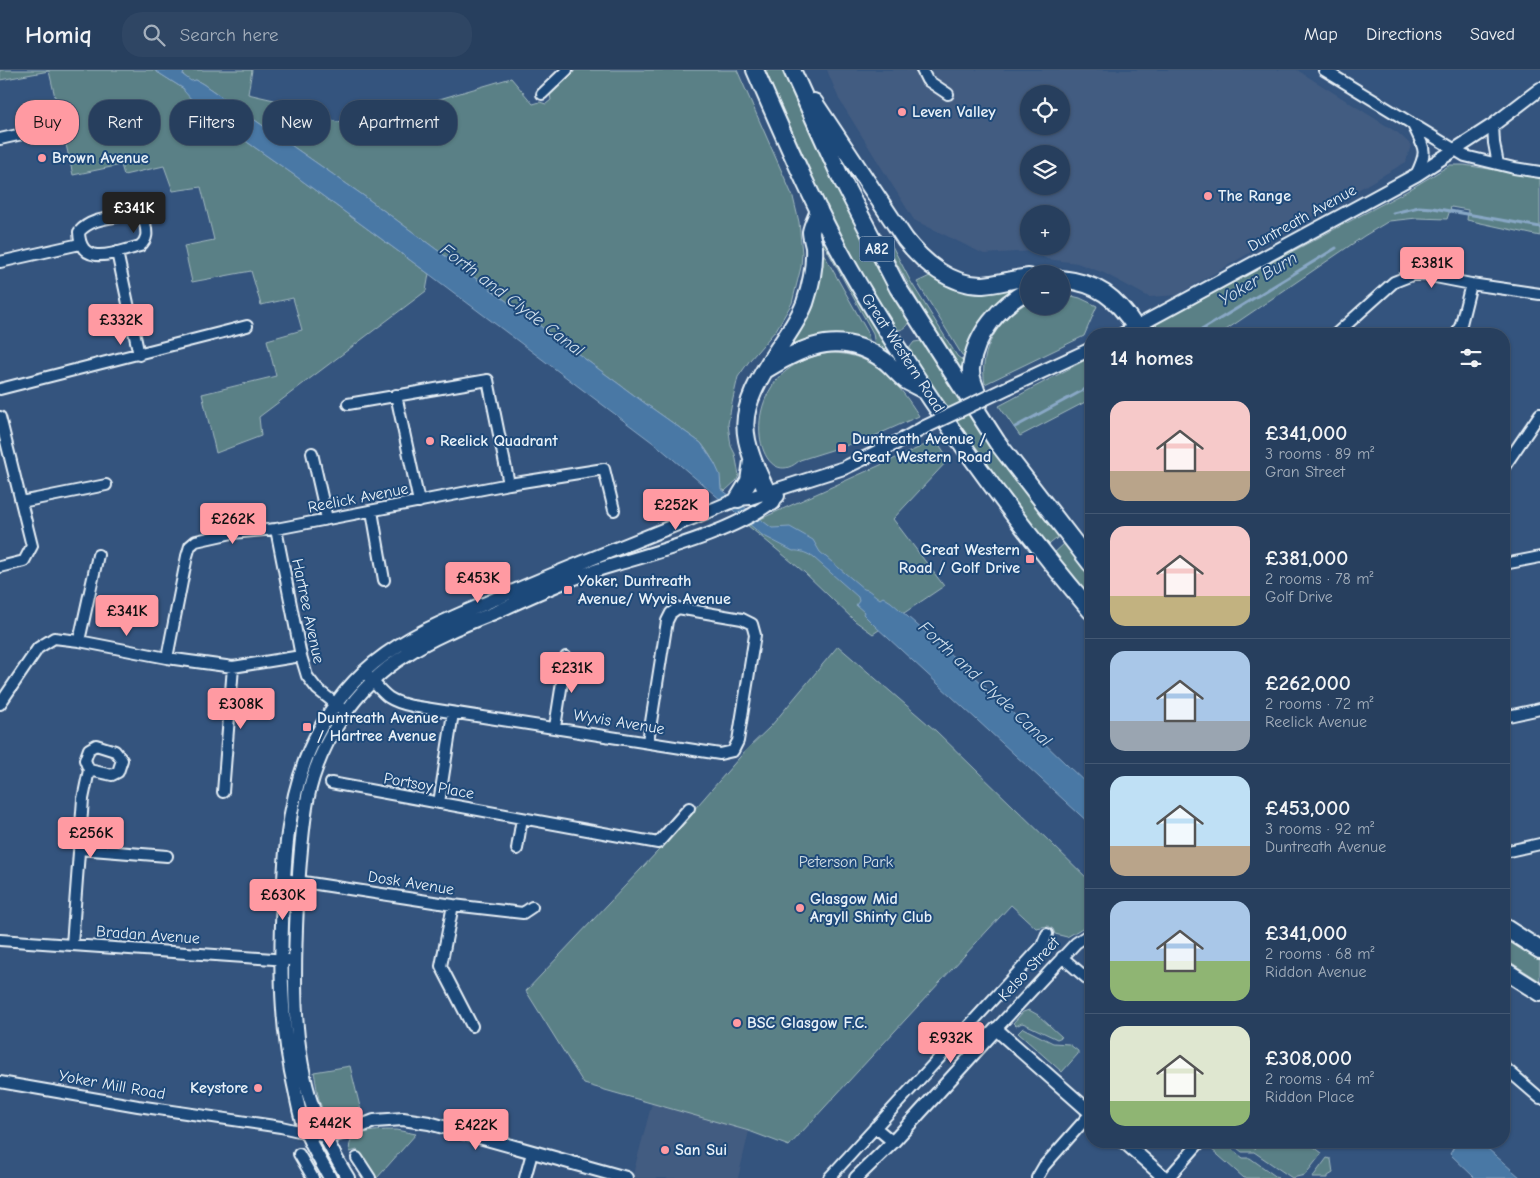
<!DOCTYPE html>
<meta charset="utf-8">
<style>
:root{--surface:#273f5e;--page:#2f4664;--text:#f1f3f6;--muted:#a4afbc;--line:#435873;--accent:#ff9aa2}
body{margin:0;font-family:"Comic Neue",sans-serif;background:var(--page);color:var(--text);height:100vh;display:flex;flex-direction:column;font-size:19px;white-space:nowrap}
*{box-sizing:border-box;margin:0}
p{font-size:16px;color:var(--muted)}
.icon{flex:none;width:28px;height:28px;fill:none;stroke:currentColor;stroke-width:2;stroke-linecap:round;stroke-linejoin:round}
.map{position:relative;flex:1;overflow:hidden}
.panel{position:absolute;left:1085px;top:258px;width:425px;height:820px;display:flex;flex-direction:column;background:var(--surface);border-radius:20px;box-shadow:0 1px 4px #0004,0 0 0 1px var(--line)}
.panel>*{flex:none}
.banner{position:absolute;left:15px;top:30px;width:475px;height:45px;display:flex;gap:10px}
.controls{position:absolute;left:1020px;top:15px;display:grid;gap:10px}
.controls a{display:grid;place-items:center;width:50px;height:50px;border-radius:50%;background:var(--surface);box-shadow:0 1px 4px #0004,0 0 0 1px var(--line);font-size:25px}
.price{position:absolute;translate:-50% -42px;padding:0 11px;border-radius:5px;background:var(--accent);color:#111;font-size:16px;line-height:32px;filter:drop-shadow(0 1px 2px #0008)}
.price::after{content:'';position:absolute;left:50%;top:30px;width:15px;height:11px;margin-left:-8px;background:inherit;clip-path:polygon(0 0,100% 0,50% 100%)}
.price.selected{background:#222;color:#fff}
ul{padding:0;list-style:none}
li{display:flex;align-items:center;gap:15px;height:125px;padding:0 25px}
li+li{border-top:1px solid var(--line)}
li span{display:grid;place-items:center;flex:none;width:140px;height:100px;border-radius:15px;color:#555}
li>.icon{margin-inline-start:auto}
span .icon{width:60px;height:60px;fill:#fffc;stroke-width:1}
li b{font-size:21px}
h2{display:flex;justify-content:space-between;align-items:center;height:60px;padding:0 25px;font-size:21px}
.chip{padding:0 18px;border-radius:20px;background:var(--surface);box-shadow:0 1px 4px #0004,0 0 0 1px var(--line);font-size:18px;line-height:45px}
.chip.selected{background:var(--accent);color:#111}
header{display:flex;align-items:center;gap:30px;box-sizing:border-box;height:70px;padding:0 25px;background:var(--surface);border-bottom:1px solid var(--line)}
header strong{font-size:24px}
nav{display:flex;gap:28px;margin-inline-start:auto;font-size:18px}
.search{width:350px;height:45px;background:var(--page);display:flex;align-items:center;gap:12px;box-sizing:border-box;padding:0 18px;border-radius:20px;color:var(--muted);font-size:19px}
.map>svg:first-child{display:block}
.built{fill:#435c81;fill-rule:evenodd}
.green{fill:#5a8086;stroke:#a1b8bf}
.water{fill:#4978a5;stroke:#89a8c6}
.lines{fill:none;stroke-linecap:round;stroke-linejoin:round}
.stream{stroke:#89a8c6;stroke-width:3}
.minor-casing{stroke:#e8f1f8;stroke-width:14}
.tertiary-casing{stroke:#e8f1f8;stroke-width:16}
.primary-casing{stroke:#e8f1f8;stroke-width:20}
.minor{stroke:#1f4a7a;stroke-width:10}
.tertiary{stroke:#1f4a7a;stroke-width:12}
.primary{stroke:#1f4a7a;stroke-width:16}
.tertiary-bridge-casing{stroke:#e8f1f8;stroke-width:16;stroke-linecap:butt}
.tertiary-bridge{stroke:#1f4a7a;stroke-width:12}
.poi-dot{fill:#ff9aa2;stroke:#1f4a7a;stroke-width:2}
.labels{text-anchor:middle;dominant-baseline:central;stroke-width:4;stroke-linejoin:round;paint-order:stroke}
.shield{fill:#1f4a7a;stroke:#acbfd2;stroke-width:1}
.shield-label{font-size:15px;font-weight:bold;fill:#e8f1f8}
.poi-label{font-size:16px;font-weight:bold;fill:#e8f1f8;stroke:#1f4a7a;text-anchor:start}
.street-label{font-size:16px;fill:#e8f1f8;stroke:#1f4a7a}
.park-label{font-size:16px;fill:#d3e0e7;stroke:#1f4a7a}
.water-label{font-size:18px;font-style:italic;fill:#d0dfec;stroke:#1f4a7a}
</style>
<header>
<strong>Homiq</strong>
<div class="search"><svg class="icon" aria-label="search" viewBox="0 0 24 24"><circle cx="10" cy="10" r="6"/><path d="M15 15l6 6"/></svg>Search here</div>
<nav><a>Map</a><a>Directions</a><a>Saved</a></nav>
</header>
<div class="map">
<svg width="1540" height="1108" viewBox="0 0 1540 1108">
<rect width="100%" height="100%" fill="#34547e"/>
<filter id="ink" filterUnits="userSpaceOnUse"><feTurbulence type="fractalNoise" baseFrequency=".02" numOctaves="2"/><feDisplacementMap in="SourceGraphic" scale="10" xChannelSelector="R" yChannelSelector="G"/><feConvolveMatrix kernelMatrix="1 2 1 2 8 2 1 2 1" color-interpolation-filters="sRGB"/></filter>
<g filter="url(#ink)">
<path class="built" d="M827,0H1297L1398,63L1411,75L1406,92L1177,225L1149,227L1104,203L1077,193L1047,189L1033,181L984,184L914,150L839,29ZM1029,24H1061V56H1029ZM1029,84H1061V116H1029ZM1029,144H1061V176H1029Z
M652,1033L749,1061L738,1108H632Z"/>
<path class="green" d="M0,0H154L184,19L200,39L297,107L429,204L426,221L259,347L261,366L216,383L202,324L276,306L267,270L302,260L293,228L261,235L251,201L192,212L184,176L214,170L201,117L173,121L164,96L124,105L121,95L73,105L49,1L0,10Z
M182,0H252L248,24L300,36L337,52L374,45L436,30L511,8L533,34L540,32L546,34L551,30L550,24L576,0H737L793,127L799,152L802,183L801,197L792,233L776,260L750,290L738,307L732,333L728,354L731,376L735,384L739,405L737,410L725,421L721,418C720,401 712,387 701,373L646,334L364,126L203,14L196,10L191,12L183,5L184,2Z
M765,0H786L910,248C910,254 906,259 899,260L894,257L865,209L820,122Z
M1450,95H1464L1540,107V166L1467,150L1468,140L1451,137L1447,149L1417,148L1389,151L1364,166L1220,264H1136L1407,121Z
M816,148L846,206L893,289L875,276L873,263L826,178L818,171Z
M890,172L911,212L957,286L966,293L965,307L924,242L886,174Z
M822,181L867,261L870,274C832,264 819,262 784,280Z
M932,205L1029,212L968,287L962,285L917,212Z
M1064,224L1080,228L1097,236L1084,266L985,314C978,281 999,247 1029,232V236H1061V225Z
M921,271L927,275L1061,465L1046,477L992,407L911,285L910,277L914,272Z
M831,283C873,283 898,312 919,346L870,368L800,390C755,432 727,296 831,283Z
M1091,287V329L1020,366L999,336Z
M936,370L949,389L893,449L944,516L873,564L855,551L804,502L747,455Z
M1066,472L1091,502V531L1052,485Z
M838,576L936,661L1091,812V853L1067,867L1055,864L1053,859L1048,856L1036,858L1011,835L789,1076L749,1061L584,1014L526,921L658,781L746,680L771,656Z
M1504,866L1540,889V911L1504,888Z
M1029,940L1038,945L1062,967L1057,969L1025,954L1022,953L1016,956L1013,953L1023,942Z
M1023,958L1053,973L1069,974L1078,981V984L1062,1002L1018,963Z
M350,996L361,1041L330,1048C318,1041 317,1016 314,1002Z
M396,1060L416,1064L377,1108H375L357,1080L350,1082C344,1060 381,1060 396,1060Z
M1216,1071H1221L1243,1088H1250L1278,1108H1244L1210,1078Z
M1228,1071H1244L1255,1079L1261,1071H1306L1322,1083L1305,1105L1292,1108L1254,1082H1242Z
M1327,1088L1331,1089L1333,1103L1328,1106V1108H1312Z"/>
<path class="water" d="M154,0H182L184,2L183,5L191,11L196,10L203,14L364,126L646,334L701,373L715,394L720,405L721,419L772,458L790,457L813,470L820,482L864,519L868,520L880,529L883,527L891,532L966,598L1091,718V755L875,556L863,544L864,542L856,535L859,531L858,527L814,488C809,484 800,480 793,481L762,465L660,378L429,204L297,107L200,39L184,21V19Z
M1448,1071H1479L1521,1108H1475L1450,1084L1454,1077Z"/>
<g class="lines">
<path class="stream" d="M1393,143L1419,137L1433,138L1540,157
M1195,264L1336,178
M1015,357L1091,316"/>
<defs>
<path id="minor" d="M922,0L927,10L948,24
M1324,0L1465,86L1514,98L1540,102
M542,24L567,0
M1413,55C1425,80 1428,80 1416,105
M1493,55L1494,73L1498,94
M0,69L40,60
M130,144L136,145L145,153C147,163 148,169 140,176C117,182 80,199 79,162C91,148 112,148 130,144Z
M117,182L139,285
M0,192L80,174
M1336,264L1394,212L1412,205H1425L1471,214L1540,224
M1457,264L1461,254L1471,214
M0,319L247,256
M396,325L419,432
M348,334L488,310L509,414
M0,347L32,476L24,491L0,497
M312,383L327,449
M1504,397L1540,344
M21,432L106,415
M372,441L384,510
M276,459L301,586L307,606L317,619L342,639
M1504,494L1540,487
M79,571L98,485
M167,588L187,486L190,476L196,471L232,463L276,459L509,414L604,399L614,440
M368,606C385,625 386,630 412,636L720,684L733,681L738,671L755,565L752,554L742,549L678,538L671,543L667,551L648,671
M0,634L38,578L54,568L79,571L167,588L233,597L301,586
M1504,647L1540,639
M555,657L566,587
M331,713L658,773L689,738
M223,722L233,597
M439,733L453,643
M79,779L167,786
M517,779L522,748
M1504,782L1540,774
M284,809L453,835L523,843L532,837
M453,835L441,896L472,956
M0,870L288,890
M72,875L83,729L89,700L85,690L89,679L96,675L115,681L122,690L118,702L112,705L89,700
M1062,887L1091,912
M996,959L1076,873L1091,863
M1504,997L1540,1028
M0,1012L138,1036L281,1057L326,1067
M875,1057L893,1072
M299,1084L313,1108
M357,1088L370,1108
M525,1108L532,1083
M829,1108L1042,876L1047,864
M1037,1108L1044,1096L1091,1043
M1168,1108L1201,1071"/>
<path id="tertiary" d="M1123,264L1416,105L1493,55L1540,19
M1009,317L1091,279
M326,1067L346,1062L374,1051L403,1049L429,1053L626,1108
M1123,1071L1165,1108
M330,1108C322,1093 312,1078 306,1062C300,1049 298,1034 295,1020C282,965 280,911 282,854C284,796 286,735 309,681C323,648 346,616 374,593C411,563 456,546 500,527C579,492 659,463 738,429L750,428L844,398L904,369
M348,1108C334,1086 322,1062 313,1038C291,975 294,899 297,834C299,800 301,765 307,731C318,673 356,616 406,585C433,567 464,555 494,543C534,525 574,506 617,494C661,481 746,458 778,426
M856,1108L893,1072L996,959L1091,1043"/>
<path id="primary" d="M755,0C787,73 818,146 859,215C927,330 1005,439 1091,541
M792,0L840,106L898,218L997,372L1091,494
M814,32L905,169C923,192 951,216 983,215C998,214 1013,209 1029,207
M1061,209C1098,213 1116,227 1136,258
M767,299C807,274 843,260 885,291C892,297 898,304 905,310C911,314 919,317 925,321
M977,339C978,335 979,331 978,327C976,317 970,309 971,298C975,264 1000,235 1029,220
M738,429L749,411L752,391
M772,432C737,361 734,346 778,279C788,264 799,249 805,233C811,215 815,195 814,177C813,172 811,166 811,162C812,155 817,147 819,140
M1504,857L1540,880
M1504,900L1540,923"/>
</defs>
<use href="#minor" class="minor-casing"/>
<use href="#tertiary" class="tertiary-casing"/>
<use href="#primary" class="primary-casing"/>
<use href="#minor" class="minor"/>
<use href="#tertiary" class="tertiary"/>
<use href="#primary" class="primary"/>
<defs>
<path id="tertiary-bridge" d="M904,369L925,357L1009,317"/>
</defs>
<use href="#tertiary-bridge" class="tertiary-bridge-casing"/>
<use href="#tertiary-bridge" class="tertiary-bridge"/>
</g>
</g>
<g class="poi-dot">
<circle cx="902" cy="42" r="5"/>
<circle cx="42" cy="88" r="5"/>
<circle cx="1208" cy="126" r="5"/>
<circle cx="430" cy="371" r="5"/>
<rect x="837" y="373" width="10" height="10" rx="2.5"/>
<rect x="1025" y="484" width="10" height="10" rx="2.5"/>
<rect x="563" y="515" width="10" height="10" rx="2.5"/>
<rect x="302" y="652" width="10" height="10" rx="2.5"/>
<circle cx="800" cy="838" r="5"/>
<circle cx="737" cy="953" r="5"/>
<circle cx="258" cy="1018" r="5"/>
<circle cx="665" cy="1080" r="5"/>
</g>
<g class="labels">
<rect class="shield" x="859.5" y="166.5" width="35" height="25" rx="4"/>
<g class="shield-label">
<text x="877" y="179">A82</text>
</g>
<g class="poi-label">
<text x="912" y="42">Leven Valley</text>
<text x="52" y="88">Brown Avenue</text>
<text x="1218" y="126">The Range</text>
<text x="852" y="369">Duntreath Avenue /<tspan x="852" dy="18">Great Western Road</tspan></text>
<text x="440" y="371">Reelick Quadrant</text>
<text x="1020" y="480" text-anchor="end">Great Western<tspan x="1020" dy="18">Road / Golf Drive</tspan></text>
<text x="578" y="511">Yoker, Duntreath<tspan x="578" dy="18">Avenue/ Wyvis Avenue</tspan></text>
<text x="317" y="648">Duntreath Avenue<tspan x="317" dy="18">/ Hartree Avenue</tspan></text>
<text x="810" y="829">Glasgow Mid<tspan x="810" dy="18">Argyll Shinty Club</tspan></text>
<text x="747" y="953">BSC Glasgow F.C.</text>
<text x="248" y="1018" text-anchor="end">Keystore</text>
<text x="675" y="1080">San Sui</text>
</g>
<g class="street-label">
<text transform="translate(1302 148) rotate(-29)">Duntreath Avenue</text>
<text transform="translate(903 283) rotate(57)">Great Western Road</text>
<text transform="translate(358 428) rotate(-11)">Reelick Avenue</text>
<text transform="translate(308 541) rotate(78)">Hartree Avenue</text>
<text transform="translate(619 652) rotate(9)">Wyvis Avenue</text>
<text transform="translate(429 716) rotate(10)">Portsoy Place</text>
<text transform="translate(411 813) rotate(9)">Dosk Avenue</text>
<text transform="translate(148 865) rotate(4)">Bradan Avenue</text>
<text transform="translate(1029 899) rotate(-47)">Kelso Street</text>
<text transform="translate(112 1015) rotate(10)">Yoker Mill Road</text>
</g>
<g class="park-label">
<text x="846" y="792">Peterson Park</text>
</g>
<g class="water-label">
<text transform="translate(1258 209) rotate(-31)">Yoker Burn</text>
<text transform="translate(512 230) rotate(37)">Forth and Clyde Canal</text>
<text transform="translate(985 614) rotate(43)">Forth and Clyde Canal</text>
</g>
</g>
</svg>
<div class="controls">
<a><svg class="icon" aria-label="locate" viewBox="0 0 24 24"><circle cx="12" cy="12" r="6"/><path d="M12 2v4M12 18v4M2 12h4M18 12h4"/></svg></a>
<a><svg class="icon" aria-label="layers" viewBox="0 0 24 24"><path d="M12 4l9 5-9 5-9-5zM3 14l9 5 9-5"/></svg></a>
<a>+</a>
<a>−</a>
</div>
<b class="price selected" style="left:134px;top:164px">£341K</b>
<b class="price" style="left:1432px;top:219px">£381K</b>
<b class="price" style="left:121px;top:276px">£332K</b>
<b class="price" style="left:676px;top:461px">£252K</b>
<b class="price" style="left:233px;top:475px">£262K</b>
<b class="price" style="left:478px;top:534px">£453K</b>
<b class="price" style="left:127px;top:567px">£341K</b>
<b class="price" style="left:572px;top:624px">£231K</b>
<b class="price" style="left:241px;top:660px">£308K</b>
<b class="price" style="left:91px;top:789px">£256K</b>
<b class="price" style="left:283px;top:851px">£630K</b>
<b class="price" style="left:951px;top:994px">£932K</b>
<b class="price" style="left:330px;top:1079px">£442K</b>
<b class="price" style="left:476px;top:1081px">£422K</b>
<div class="banner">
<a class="chip selected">Buy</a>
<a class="chip">Rent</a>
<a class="chip">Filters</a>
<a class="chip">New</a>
<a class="chip">Apartment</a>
</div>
<section class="panel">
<h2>14 homes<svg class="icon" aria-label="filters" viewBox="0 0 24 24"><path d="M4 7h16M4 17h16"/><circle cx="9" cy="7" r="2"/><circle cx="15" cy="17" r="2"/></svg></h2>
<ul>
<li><span style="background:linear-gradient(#f6c9c9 70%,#b9a48a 0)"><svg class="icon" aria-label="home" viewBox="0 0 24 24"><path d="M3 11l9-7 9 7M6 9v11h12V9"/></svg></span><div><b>£341,000</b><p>3 rooms · 89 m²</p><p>Gran Street</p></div></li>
<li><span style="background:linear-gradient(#f6c9c9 70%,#c2b280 0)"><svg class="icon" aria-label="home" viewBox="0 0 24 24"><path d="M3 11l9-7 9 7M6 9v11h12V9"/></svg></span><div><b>£381,000</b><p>2 rooms · 78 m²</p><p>Golf Drive</p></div></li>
<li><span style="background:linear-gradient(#a9c7e8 70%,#9aa5b1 0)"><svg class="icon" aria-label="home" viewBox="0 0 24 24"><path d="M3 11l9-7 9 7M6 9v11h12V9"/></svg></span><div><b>£262,000</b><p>2 rooms · 72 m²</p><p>Reelick Avenue</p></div></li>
<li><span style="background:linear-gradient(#bfe0f5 70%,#b9a48a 0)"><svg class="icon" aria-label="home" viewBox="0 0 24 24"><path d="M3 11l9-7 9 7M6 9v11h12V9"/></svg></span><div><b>£453,000</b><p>3 rooms · 92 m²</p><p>Duntreath Avenue</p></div></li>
<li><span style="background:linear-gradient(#a9c7e8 60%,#8fb573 0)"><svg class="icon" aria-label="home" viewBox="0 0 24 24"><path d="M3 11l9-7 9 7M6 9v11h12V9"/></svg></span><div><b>£341,000</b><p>2 rooms · 68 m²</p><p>Riddon Avenue</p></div></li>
<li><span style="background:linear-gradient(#dfe7d0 75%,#8fb573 0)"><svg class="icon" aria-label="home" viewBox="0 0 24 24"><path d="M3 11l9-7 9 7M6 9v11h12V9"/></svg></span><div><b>£308,000</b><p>2 rooms · 64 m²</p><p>Riddon Place</p></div></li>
</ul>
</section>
</div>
